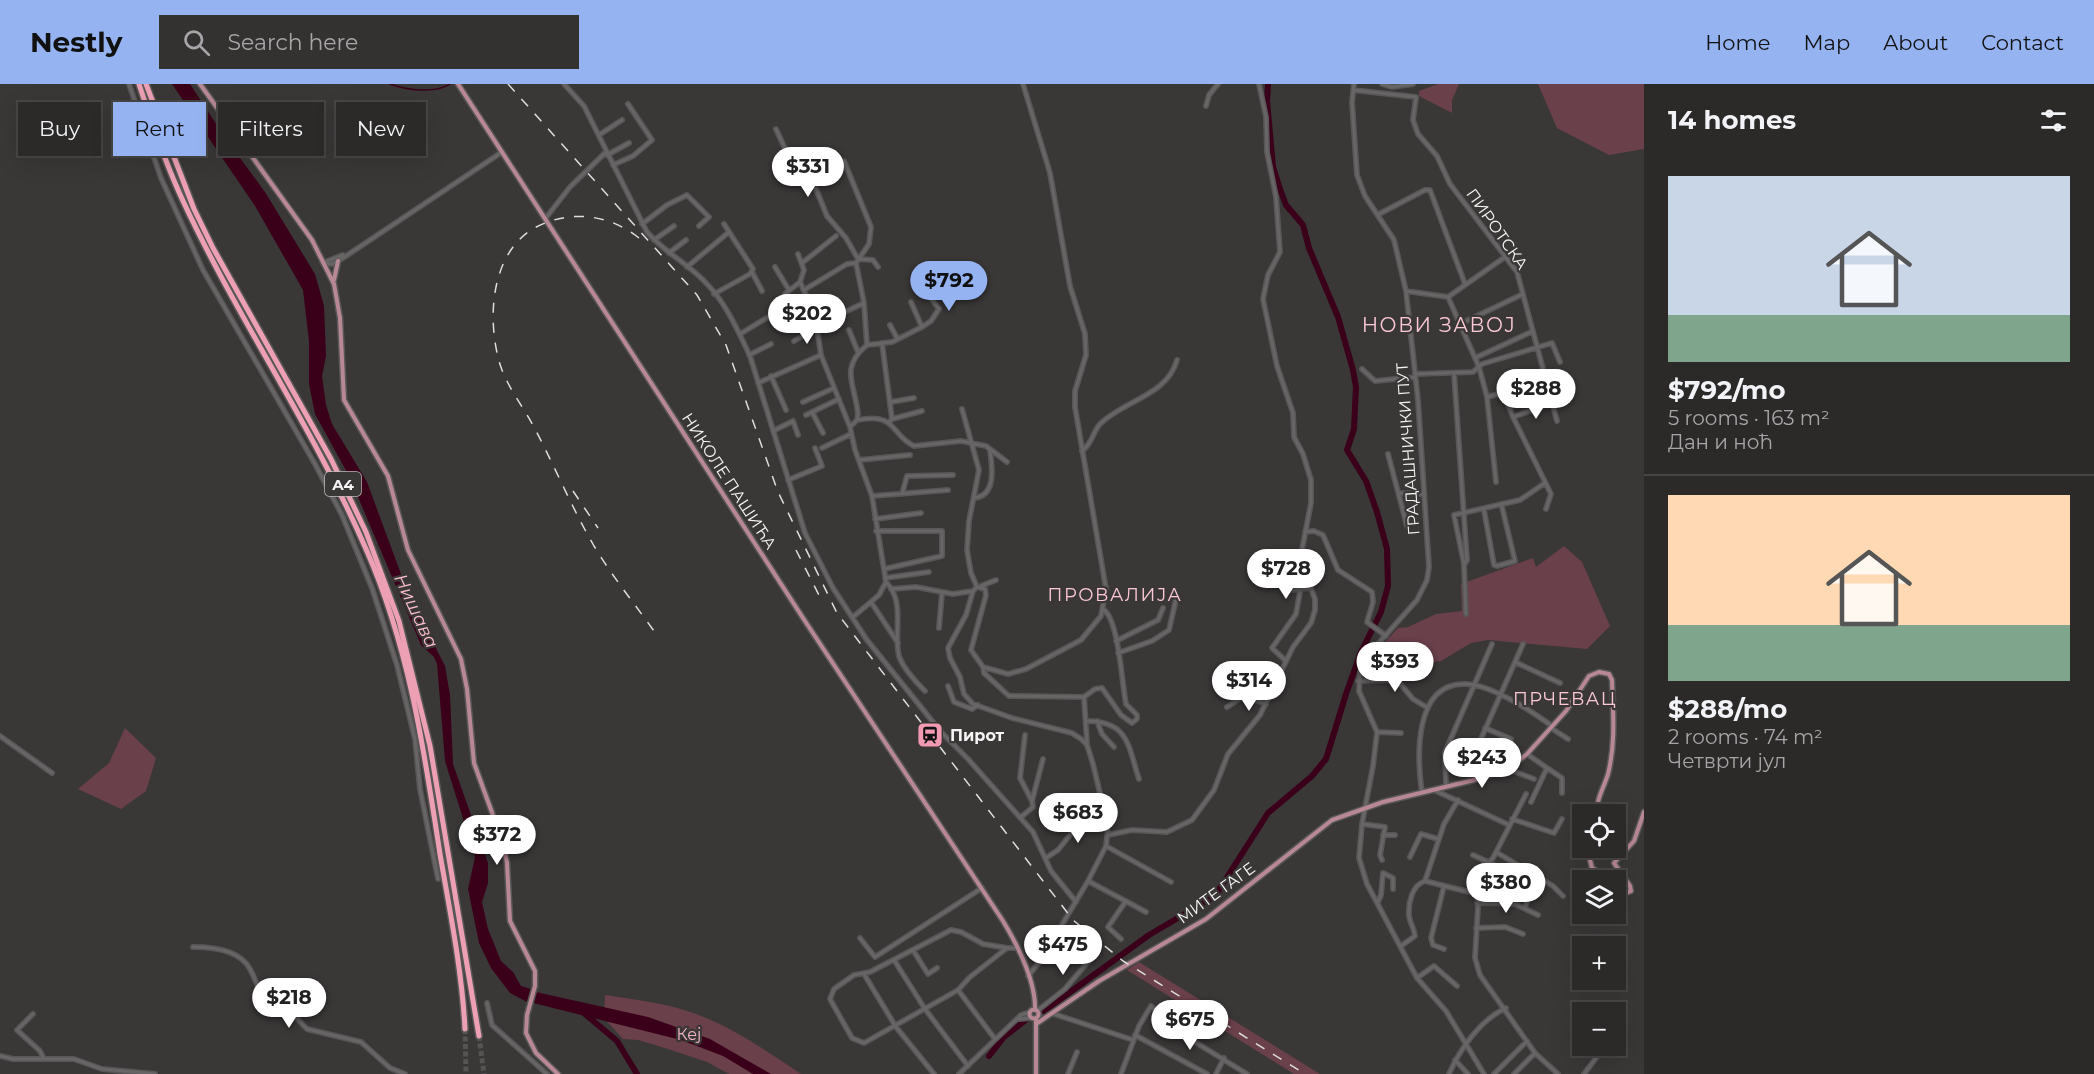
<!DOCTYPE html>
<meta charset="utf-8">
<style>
:root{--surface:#2c2929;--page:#343131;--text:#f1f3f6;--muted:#a6a6a8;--line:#484546;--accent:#95b2f1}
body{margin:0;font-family:Montserrat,sans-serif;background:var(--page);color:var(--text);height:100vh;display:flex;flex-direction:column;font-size:22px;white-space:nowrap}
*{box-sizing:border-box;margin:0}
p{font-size:20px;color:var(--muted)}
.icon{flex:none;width:33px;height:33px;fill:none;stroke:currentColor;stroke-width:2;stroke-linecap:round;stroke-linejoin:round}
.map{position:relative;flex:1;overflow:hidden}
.drawer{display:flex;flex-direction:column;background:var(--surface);width:450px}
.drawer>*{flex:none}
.banner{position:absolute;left:18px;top:18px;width:570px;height:54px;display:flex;gap:12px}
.buttons{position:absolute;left:1572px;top:720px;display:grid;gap:12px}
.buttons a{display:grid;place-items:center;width:54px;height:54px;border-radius:0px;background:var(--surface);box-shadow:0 6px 24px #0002,0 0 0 2px var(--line);font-size:30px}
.price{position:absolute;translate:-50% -51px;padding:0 14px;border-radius:21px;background:#fff;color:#222;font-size:20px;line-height:39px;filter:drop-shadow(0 2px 3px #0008)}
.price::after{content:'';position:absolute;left:50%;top:36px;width:18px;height:14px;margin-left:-9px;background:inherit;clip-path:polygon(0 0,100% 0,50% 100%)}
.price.on{background:var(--accent);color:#111}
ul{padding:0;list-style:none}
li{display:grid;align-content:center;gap:12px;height:318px;padding:0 24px}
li+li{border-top:2px solid var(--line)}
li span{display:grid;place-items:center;height:186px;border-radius:0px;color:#555}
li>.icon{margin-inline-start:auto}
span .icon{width:108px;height:108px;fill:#fffc;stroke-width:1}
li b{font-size:26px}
h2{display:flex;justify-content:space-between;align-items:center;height:72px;padding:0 24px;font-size:26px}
.tag{padding:0 21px;border-radius:0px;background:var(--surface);box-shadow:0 6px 24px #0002,0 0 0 2px var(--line);font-size:21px;line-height:54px}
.tag.on{background:var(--accent);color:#111}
header{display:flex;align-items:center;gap:36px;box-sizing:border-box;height:84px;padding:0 30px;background:var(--accent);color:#111}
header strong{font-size:28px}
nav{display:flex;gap:33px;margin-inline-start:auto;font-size:21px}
.search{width:420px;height:54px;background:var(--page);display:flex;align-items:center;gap:15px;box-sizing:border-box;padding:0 21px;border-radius:0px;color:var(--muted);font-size:22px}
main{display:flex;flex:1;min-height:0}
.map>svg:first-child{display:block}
.green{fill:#6a404b}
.water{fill:#3b0019}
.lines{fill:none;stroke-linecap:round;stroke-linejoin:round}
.stream{stroke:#3b0019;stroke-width:1.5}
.river{stroke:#3b0019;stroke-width:6}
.highway-tunnel{stroke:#565354;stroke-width:5;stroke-dasharray:5 2.5;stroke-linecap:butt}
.minor-casing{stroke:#585657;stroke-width:6}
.major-casing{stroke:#585657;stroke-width:7}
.highway-casing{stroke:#585657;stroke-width:8}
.minor{stroke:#686566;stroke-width:3}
.major{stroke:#b88895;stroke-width:4}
.highway{stroke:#eda0b4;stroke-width:5}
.rail{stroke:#dedcdd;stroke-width:1.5;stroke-dasharray:10 10;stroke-linecap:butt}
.labels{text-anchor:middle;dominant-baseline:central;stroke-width:4.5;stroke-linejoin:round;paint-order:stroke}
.shield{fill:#3a3737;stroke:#bebbbc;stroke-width:1.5}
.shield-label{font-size:15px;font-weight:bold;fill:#f6f4f5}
.street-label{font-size:16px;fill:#f6f4f5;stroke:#3a3737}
.poi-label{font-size:16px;font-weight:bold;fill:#f6f4f5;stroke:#3a3737;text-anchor:start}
.park-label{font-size:16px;fill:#f3b6c6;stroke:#3a3737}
.neighbourhood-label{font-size:18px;letter-spacing:1.5px;fill:#fbc8d4;stroke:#3a3737}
.water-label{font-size:18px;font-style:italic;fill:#fabdcc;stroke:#3a3737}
.quarter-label{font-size:20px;letter-spacing:1.5px;fill:#fbc8d4;stroke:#3a3737}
</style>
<header>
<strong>Nestly</strong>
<div class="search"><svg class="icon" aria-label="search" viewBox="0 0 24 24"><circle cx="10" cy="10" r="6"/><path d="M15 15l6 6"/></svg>Search here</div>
<nav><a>Home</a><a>Map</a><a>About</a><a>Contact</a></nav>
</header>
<main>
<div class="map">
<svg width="1644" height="990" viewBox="0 0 1644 990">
<rect width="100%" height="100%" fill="#3a3737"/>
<path class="green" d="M1438,0H1459L1452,16V29L1419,12V7Z
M1538,0H1644V65L1609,71L1557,44Z
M1564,462L1582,478L1610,542L1587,565L1488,556L1471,559L1441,577L1412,581L1365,580L1398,544L1408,543L1436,530L1462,527L1461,500L1533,474L1536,483Z
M125,644L156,674L146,707L121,725L78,705L109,679Z
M1139,878L1320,990H1294L1127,886Z
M605,911C636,916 667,919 696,930C734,944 768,968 801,990H729L707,978L665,964L638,956L623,955L604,934Z"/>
<path class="water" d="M172,0H190L226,55L265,108L315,190L324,222L326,272L322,292L326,321L332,340L367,398L408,509L445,582L450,611L453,680L488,779V799L482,818L488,845L501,877L513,888L521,902L531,905L527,918L510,909L491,884L479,859L468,805L475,773L445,677L437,580L434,573L421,561L349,392L315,330L309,300V257L303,206L255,122Z
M536,908L648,933L710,955L771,990H753L723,972L681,956L533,919Z"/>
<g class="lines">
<path class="stream" d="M390,0C407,6 435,10 450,0"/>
<path class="river" d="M1044,927L1149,851L1215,812L1268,729L1312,692L1326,675L1346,610L1361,568L1381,528L1388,502L1387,465L1377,428L1366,397L1347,366L1354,345L1356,303L1353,286L1338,233L1309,164L1303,141L1286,121L1280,105L1273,83L1267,17L1268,0
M585,930L617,957L637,990
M989,972L1004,953L1027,935"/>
<path class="highway-tunnel" d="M465,945L466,990
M479,952L484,990"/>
<defs>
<path id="minor" d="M129,0L161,94L203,186L315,380L342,431L372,504L397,581L415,655L420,705L438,795
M564,0L584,22L647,148C665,169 689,180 707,200C726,219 739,249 750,272L805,449L833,504L867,556L941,648L968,675L1033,748L1051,787L1076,818
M1023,0L1050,89L1070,202L1085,250L1086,271L1075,307V323L1106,505L1101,532L1081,556L1026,585L1008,590L983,583L971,566L986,511L985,505L977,503L973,507L966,531L948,564L950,574L960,593L964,610L973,620L1012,634L1072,649L1081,655L1087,661L1093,680L1108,743L1106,762L1088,797L1041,876L1028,892
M1354,0L1352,18L1357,91L1365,112L1394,156L1406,207L1418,316L1429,483L1427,496L1417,516L1368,571L1360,588L1359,607L1377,648L1373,682L1362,740L1359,774L1367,800L1417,894L1446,927L1484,990
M1382,0L1392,3L1413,0
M1353,6L1416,13L1413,36L1418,50L1437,72L1450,100L1517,188L1557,337
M1206,22L1209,11L1218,0
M776,45L794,84L816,105L827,132L846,154L858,175L873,176L878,183
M599,51L622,36
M607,71L629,59
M844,77L871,143L869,160L856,179L864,219L867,261C839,284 855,300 858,330L857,336L850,343L855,366L872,412L886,498L879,511L853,533
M613,81L633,72L652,56L628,20
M1379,130L1425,106H1430L1465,200
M545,135L570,103L606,68
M642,140L667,121L687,111L709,133L699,142
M654,156L674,142
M669,169L686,156
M798,170L804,186L800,198L815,231L821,271L850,343
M325,178L343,171
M325,179L332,180L343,174L502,68
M802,179L836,152
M687,183L729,148
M775,183L789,206
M752,188L762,207
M804,206L847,180L856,179
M1406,207L1448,213L1505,173
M714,210L750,190L753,185L724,140
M1448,213L1479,283L1487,313L1496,398
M1460,240L1523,210
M817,241L864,219
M890,241L897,254
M922,243L931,237L939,225L926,208
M849,246L858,268
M740,250L775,229L786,209L800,198
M794,257L817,244
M882,259L892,335L889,338
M867,261L892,258L922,243L911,218
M749,271L771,260
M1475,274L1531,248
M1362,285L1375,297L1415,293
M1454,289L1467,476L1464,481L1466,530
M1415,290L1473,288L1482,280L1552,259L1560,278
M771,292L786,326
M758,299L821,271
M1504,310L1513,333L1551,410L1546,425
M1487,313L1545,298
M803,318L834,304
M891,318L914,314
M962,325L979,386L969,437L967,466L971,489L977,503
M812,328L823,349
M806,331L839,315
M1513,333L1551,319
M892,335L922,327
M857,336C898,328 890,351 914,362L961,357L986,362L1007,378
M773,347L793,337L798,351
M822,364L851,350
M1082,367C1093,359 1092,349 1100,340C1124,316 1167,312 1177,276
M1388,370L1407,442
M859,376L910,371
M788,396L822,382L815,364
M1400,409L1424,410
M902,410L907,392L953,391
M872,412L948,406
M974,414C997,412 992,382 990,366
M1484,426L1494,481L1497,482L1515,477L1502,423
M875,435L921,429
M876,447H942V472L884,485
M1305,448L1314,447L1323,451L1338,486L1372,508L1373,518L1367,538L1386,552
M1464,480L1454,431L1520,416L1545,399
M1268,493L1292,506L1311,504
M885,494L929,488
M886,498C906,518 893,549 899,572C903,584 916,598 925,607
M981,502L996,496
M891,505L916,503L953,510L973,507
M871,518L898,559
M939,544L942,509
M1116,557L1158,536L1163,524
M1118,569L1152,557L1169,546L1177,511
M1286,577L1272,564L1296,530L1300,508
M1515,578L1560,599
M1267,581L1281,588
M983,583L984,589L1009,612L1084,613L1087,659
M1358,597L1397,596L1413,615L1428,624
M948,602L954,618L972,625L978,621
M1084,613L1095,605L1102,604L1121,631L1132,639L1137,635V631L1126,620C1122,601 1119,537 1104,526
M1227,623L1244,612L1266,620
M1088,637C1129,638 1128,662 1139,695
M1097,637L1102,650L1114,663
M1485,644L1511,655
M1551,644L1568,655
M1377,648L1401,649
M1025,651L1020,694L1032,717
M0,652L52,689
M1527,670L1547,684L1531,718
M1547,684L1562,694V709
M1508,685L1534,695
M1474,696L1476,666L1523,560
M1446,702L1445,668L1492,560
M1434,706L1509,741
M1422,709C1417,674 1413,598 1466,600C1492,601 1531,627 1552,642
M1526,710L1493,774L1480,789L1475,874L1480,891L1535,969L1558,990
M1021,733L1033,723L1032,717L1043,675
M1512,735L1554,749L1562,735
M1362,740L1385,743L1380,771L1382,776
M1108,751L1132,746L1167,748L1192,736L1214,706L1228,670L1260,631L1293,563L1311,539L1315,526V515L1300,476L1311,419V396L1303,370L1294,353L1293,329L1277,282L1263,215L1268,191L1280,168L1276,113L1267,68L1266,33L1259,0
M1383,751H1395
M1106,762L1171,798
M1496,768L1553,802L1563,812
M1473,771L1510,788
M1410,773L1421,750L1438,755
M1046,774L1058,766L1082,736L1107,743
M1088,797L1146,828
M1425,797L1477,810
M1477,800L1504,802
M1444,802L1431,854L1433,861L1444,865
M1378,818L1381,811L1383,789L1393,794V805
M1477,819L1515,820L1538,831
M1525,823L1536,794
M1476,844L1505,843L1523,850
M860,854L875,873L982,804
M1121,855L1108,843L1126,817
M1401,862L1415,852C1414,844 1410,839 1409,832C1408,819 1412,801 1425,797L1444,740L1458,716
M193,863C212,863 240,866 250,885C255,894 257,903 263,911L282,919L307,945L361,958L390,984L405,990
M1007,864L983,860L961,848L951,846L870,888L854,891L834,905L830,915L852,954L864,959L958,906L970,893L1007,864H1017
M913,866L928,890L937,884
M894,876L925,925L968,982
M864,890L896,943L934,990
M1417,894L1434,882L1457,902
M958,906L995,955
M487,919L492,941L547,990
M1037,927L1065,905L1098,866
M33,930L17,946L40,967L44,975
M1054,930L1133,956
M1019,935L1030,934
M1135,951L1207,990
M0,972L13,975H74L102,985L155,990
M1455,976L1468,990
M959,990L1021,931L1030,928
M1068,990L1077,968
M1121,990L1139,942L1151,922L1195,958L1247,990
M1216,990L1224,974
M1449,990C1460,965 1480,936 1506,924
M1494,990L1527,957
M1514,990L1535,969
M1584,990L1599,970"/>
<path id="major" d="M200,0L312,156L334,200L340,234L344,316L388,392L408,466L461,575L467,605L474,679L502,756L507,779L510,837L535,887V902L527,931L526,949L536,969L558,990
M458,0L803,534L1003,837C1018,862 1036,896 1035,926
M334,196L338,177
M1594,764L1590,776L1592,784L1613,796
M1616,799L1625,809L1631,807L1630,802L1614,779L1634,757L1644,728
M1029.5 930a4.5 4.5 0 1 1 9 0a4.5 4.5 0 1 1-9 0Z
M1036,940L1099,897L1206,835L1332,736L1383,718L1474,696L1508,685L1527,670L1566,627L1589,592L1599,588L1609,590L1612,596C1613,628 1616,658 1608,690C1604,704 1595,716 1598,730
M1036,990V934"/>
<path id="highway" d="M139,0C152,40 166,81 184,119C239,237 314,345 366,465C409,562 424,665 440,770C450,828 462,886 465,945
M146,0L194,125L213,164L331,375L366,448L399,537L430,662L479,952"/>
</defs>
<use href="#minor" class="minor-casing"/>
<use href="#major" class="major-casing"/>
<use href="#highway" class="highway-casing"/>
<use href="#minor" class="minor"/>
<use href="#major" class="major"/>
<use href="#highway" class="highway"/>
<path class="rail" d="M508,0L697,211L726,261L778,408L837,529L1073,836L1123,877L1305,990
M639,154C613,133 578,126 545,139C492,159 486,229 499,277C506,302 523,322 535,345C555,383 572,424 594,462C612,492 634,519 654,547
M573,407L598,444
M796,466L822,517"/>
</g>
<defs>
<symbol id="station-square" viewBox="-11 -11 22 22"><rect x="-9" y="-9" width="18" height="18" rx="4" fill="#f19ab2" stroke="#3a3737"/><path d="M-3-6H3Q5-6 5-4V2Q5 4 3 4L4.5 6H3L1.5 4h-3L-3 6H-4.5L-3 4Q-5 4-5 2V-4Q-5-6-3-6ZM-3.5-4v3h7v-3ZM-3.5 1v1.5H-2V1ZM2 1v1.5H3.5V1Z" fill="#111"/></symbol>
</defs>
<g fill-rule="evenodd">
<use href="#station-square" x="915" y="636" width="30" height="30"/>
</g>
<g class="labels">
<rect class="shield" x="325" y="388" width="36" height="24" rx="4.5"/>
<g class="shield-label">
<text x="343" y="400">A4</text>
</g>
<g class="street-label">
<text transform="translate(1497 145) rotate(55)">ПИРОТСКА</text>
<text transform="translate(1408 365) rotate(-94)">ГРАДАШНИЧКИ ПУТ</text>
<text transform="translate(729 397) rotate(57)">НИКОЛЕ ПАШИЋА</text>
<text transform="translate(1216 809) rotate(-36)">МИТЕ ГАГЕ</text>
</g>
<g class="poi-label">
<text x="950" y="651">Пирот</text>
</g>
<g class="park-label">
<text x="689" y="950">Кеј</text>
</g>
<g class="neighbourhood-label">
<text x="1115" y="511">ПРОВАЛИЈА</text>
<text x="1565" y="615">ПРЧЕВАЦ</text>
</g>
<g class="water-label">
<text transform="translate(416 527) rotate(65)">Нишава</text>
</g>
<g class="quarter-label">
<text x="1439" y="241">НОВИ ЗАВОЈ</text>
</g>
</g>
</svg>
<div class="buttons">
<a><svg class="icon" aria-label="locate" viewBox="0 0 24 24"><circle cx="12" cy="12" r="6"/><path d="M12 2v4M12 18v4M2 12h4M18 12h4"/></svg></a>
<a><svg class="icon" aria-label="layers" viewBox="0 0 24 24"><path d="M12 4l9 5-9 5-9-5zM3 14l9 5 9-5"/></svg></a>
<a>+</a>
<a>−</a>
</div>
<b class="price" style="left:808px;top:114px">$331</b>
<b class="price on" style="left:949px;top:228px">$792</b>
<b class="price" style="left:807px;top:261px">$202</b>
<b class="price" style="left:1536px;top:336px">$288</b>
<b class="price" style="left:1286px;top:516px">$728</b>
<b class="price" style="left:1395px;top:609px">$393</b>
<b class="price" style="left:1249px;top:628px">$314</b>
<b class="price" style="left:1482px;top:705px">$243</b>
<b class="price" style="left:1078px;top:760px">$683</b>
<b class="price" style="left:497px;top:782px">$372</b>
<b class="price" style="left:1506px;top:830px">$380</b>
<b class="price" style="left:1063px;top:892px">$475</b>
<b class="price" style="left:289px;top:945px">$218</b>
<b class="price" style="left:1190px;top:967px">$675</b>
<div class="banner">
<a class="tag">Buy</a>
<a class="tag on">Rent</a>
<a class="tag">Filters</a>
<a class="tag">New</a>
</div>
</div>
<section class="drawer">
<h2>14 homes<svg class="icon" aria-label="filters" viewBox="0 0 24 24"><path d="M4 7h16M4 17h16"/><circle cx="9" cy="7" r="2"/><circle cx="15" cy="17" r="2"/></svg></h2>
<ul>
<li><span style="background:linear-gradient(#c9d6e8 75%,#7fa58c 0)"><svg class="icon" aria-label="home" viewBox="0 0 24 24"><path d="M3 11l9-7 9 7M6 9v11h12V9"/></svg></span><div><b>$792/mo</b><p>5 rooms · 163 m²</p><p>Дан и ноћ</p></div></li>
<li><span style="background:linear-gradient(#ffd9b3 70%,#7fa58c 0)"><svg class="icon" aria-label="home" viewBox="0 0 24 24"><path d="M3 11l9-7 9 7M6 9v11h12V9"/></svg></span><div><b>$288/mo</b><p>2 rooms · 74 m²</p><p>Четврти јул</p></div></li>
</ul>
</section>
</main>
